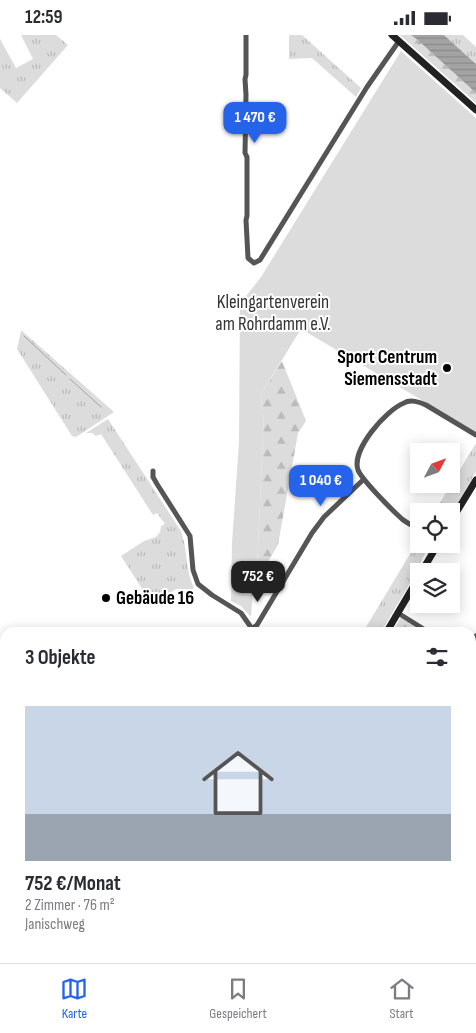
<!DOCTYPE html>
<html lang="de">
<meta charset="utf-8">
<style>
:root{--surface:#fff;--page:#f7f7f7;--text:#2b2b33;--muted:#7c7c81;--line:#e1e1e2;--accent:#2563eb}
body{margin:0;font-family:"Sofia Sans Condensed",sans-serif;background:var(--page);color:var(--text);height:100vh;display:flex;flex-direction:column;font-size:19px;white-space:nowrap}
*{box-sizing:border-box;margin:0}
p{font-size:16px;color:var(--muted)}
.icon{flex:none;width:28px;height:28px;fill:none;stroke:currentColor;stroke-width:2;stroke-linecap:round;stroke-linejoin:round}
.map{position:relative;flex:1;overflow:hidden}
.sheet{position:absolute;left:0px;top:592px;width:476px;height:336px;display:flex;flex-direction:column;background:var(--surface);border-radius:15px 15px 0 0;box-shadow:0 2px 12px #0003}
.sheet>*{flex:none}
.needle{width:32px;rotate:49deg}
.controls{position:absolute;left:410px;top:408px;display:grid;gap:10px}
.controls a{display:grid;place-items:center;width:50px;height:50px;border-radius:0px;background:var(--surface);box-shadow:0 2px 12px #0003;font-size:25px}
.price{position:absolute;translate:-50% -42px;padding:0 11px;border-radius:10px;background:var(--accent);color:#fff;font-size:16px;line-height:32px;filter:drop-shadow(0 1px 2px #0008)}
.price::after{content:'';position:absolute;left:50%;top:30px;width:15px;height:11px;margin-left:-8px;background:inherit;clip-path:polygon(0 0,100% 0,50% 100%)}
.price.current{background:#222;color:#fff}
ul{padding:0;list-style:none}
li{display:grid;align-content:center;gap:10px;height:265px;padding:0 25px}
li span{display:grid;place-items:center;height:155px;border-radius:0px;color:#555}
li>.icon{margin-inline-start:auto}
span .icon{width:90px;height:90px;fill:#fffc;stroke-width:1}
li b{font-size:21px}
h2{display:flex;justify-content:space-between;align-items:center;height:60px;padding:0 25px;font-size:21px}
.status{display:flex;justify-content:space-between;align-items:center;height:35px;padding:0 25px;background:var(--surface);direction:ltr}
.status svg{height:14px;fill:currentColor}
.menu{display:flex;justify-content:space-around;align-items:center;height:70px;border-top:1px solid var(--line);background:var(--surface);font-size:14px;color:var(--muted)}
.menu a{display:grid;justify-items:center;gap:2px}
.menu .current{color:var(--accent)}
.map>svg:first-child{display:block}
.grass{fill:url(#grass-tufts)}
.forest{fill:url(#forest-firs)}
.garden{fill:#dcdcdc}
.water{fill:url(#water-rules)}
.lines{fill:none;stroke-linecap:round;stroke-linejoin:round}
.stream{stroke:#a3a3a3;stroke-width:1}
.minor{stroke:#555;stroke-width:5}
.secondary{stroke:#222;stroke-width:7}
.poi-dot{fill:#000;stroke:#fff;stroke-width:2}
.labels{text-anchor:middle;dominant-baseline:central;stroke-width:4;stroke-linejoin:round;paint-order:stroke}
.park-label{font-size:19px;fill:#333;stroke:#fff}
.poi-label{font-size:19px;font-weight:bold;fill:#000;stroke:#fff;text-anchor:end}
</style>
<div class="status"><b>12:59</b><svg viewBox="0 0 49 12"><path d="M0 12V9h3v3zM5 12V6h3v6zM10 12V3h3v9zM15 12V0h3v12zM26 1h20v11H26zM47 4h2v5h-2z"/></svg></div>
<div class="map">
<svg width="476" height="928" viewBox="0 0 476 928">
<defs>
<pattern id="grass-tufts" width="24" height="20" patternUnits="userSpaceOnUse" patternTransform="scale(1.25)"><rect width="24" height="20" fill="#dcdcdc"/><path d="M3 7l-1-3M5 7V3M7 7l1-3M15 17l-1-3M17 17v-4M19 17l1-3" fill="none" stroke="#bbb"/></pattern>
<pattern id="forest-firs" width="22" height="20" patternUnits="userSpaceOnUse" patternTransform="scale(1.25)"><rect width="22" height="20" fill="#dcdcdc"/><path d="M5 1l3.5 6h-7zM16 11l3.5 6h-7z" fill="#bbb"/></pattern>
<pattern id="water-rules" width="6" height="5" patternUnits="userSpaceOnUse" patternTransform="scale(1.25)"><rect width="6" height="5" fill="#a3a3a3"/><path d="M0 2.5h6" fill="none" stroke="#8b8b8b"/></pattern>
</defs>
<rect width="100%" height="100%" fill="#fff"/>
<path class="grass" d="M21,0H56L68,10L17,68L0,53V4L16,33L33,24Z
M289,0H302L361,53L356,62L312,23L289,24Z
M444,0H463L476,12V29Z
M21,296H22L114,377L76,402L72,401L17,314Z
M108,384L181,496C188,515 185,535 194,553L190,556L188,554H176L152,569L121,521L144,506L156,502L160,497L161,491L165,489L157,478L153,480L101,399L96,401L92,398H86Z
M476,408V437L451,479V476H435Z
M419,504V509H431L423,522L419,533L381,597H363Z
M476,690V728L471,719V691Z
M282,924H361L357,928H285Z"/>
<path class="forest" d="M400,0H411L419,6L418,10L421,8L476,58V68Z
M282,326L306,386L298,398L278,510L254,550L257,535L264,378L262,377L261,359Z
M401,582L427,598H392Z
M471,625L476,628V637L473,639L476,644V690L471,691V668L473,667L471,663Z
M471,719L476,728V805L471,801V768L475,766L471,759Z"/>
<path class="garden" d="M401,16L476,83V397L301,294L261,359L262,377H264L257,535L253,552L251,582L241,571L231,566L232,508L239,407L240,269L261,242Z
M287,924H321L325,928H290Z"/>
<path class="water" d="M411,0H444L476,29V58L421,8L418,10L419,6Z"/>
<g class="lines">
<path class="stream" d="M24,301L66,340
M70,344L101,372"/>
<path class="minor" d="M246,0V40L245,44L246,60L245,118L247,122V181L246,185L248,223L254,228L260,225L367,52L399,6
M153,436V442L157,449L190,501L193,535L198,549L212,560L241,578L255,598
M419,495C413,491 407,488 402,484C393,476 362,445 358,435C351,415 386,375 404,368C410,364 420,367 426,370L476,400
M398,578L430,598
M253,593L257,590L312,498L324,482L364,444
M471,609L476,601
M471,623L476,626
M471,877L476,881
M415,928L420,924"/>
<path class="secondary" d="M392,0L476,75
M451,486L476,445
M422,536L438,509
M386,598L419,542
M0,827L5,834
M0,851L5,859
M48,924L51,928
M64,924L67,928
M183,928L185,924"/>
</g>
<g class="poi-dot">
<circle cx="447" cy="333" r="5"/>
<circle cx="106" cy="563" r="5"/>
</g>
<g class="labels">
<g class="park-label">
<text x="273" y="267">Kleingartenverein<tspan x="273" dy="22">am Rohrdamm e.V.</tspan></text>
</g>
<g class="poi-label">
<text x="437" y="322">Sport Centrum<tspan x="437" dy="22">Siemensstadt</tspan></text>
<text x="116" y="563" text-anchor="start">Gebäude 16</text>
</g>
</g>
</svg>
<div class="controls">
<a><svg class="needle" viewBox="-14 -14 28 28"><path d="M0-13l5 13h-10z" fill="#e53935"/><path d="M0 13l5-13h-10z" fill="#7c7c81"/></svg></a>
<a><svg class="icon" aria-label="locate" viewBox="0 0 24 24"><circle cx="12" cy="12" r="6"/><path d="M12 2v4M12 18v4M2 12h4M18 12h4"/></svg></a>
<a><svg class="icon" aria-label="layers" viewBox="0 0 24 24"><path d="M12 4l9 5-9 5-9-5zM3 14l9 5 9-5"/></svg></a>
</div>
<b class="price" style="left:255px;top:109px">1 470 €</b>
<b class="price" style="left:321px;top:472px">1 040 €</b>
<b class="price current" style="left:258px;top:568px">752 €</b>
<section class="sheet">
<h2>3 Objekte<svg class="icon" aria-label="filters" viewBox="0 0 24 24"><path d="M4 7h16M4 17h16"/><circle cx="9" cy="7" r="2"/><circle cx="15" cy="17" r="2"/></svg></h2>
<ul>
<li><span style="background:linear-gradient(#c9d6e8 70%,#9aa5b1 0)"><svg class="icon" aria-label="home" viewBox="0 0 24 24"><path d="M3 11l9-7 9 7M6 9v11h12V9"/></svg></span><div><b>752 €/Monat</b><p>2 Zimmer · 76 m²</p><p>Janischweg</p></div></li>
</ul>
</section>
</div>
<nav class="menu">
<a class="current"><svg class="icon" aria-label="map" viewBox="0 0 24 24"><path d="M3 6l6-2 6 2 6-2v14l-6 2-6-2-6 2zM9 4v14M15 6v14"/></svg>Karte</a>
<a><svg class="icon" aria-label="saved" viewBox="0 0 24 24"><path d="M7 4h10v16l-5-4-5 4z"/></svg>Gespeichert</a>
<a><svg class="icon" aria-label="home" viewBox="0 0 24 24"><path d="M3 11l9-7 9 7M6 9v11h12V9"/></svg>Start</a>
</nav>
